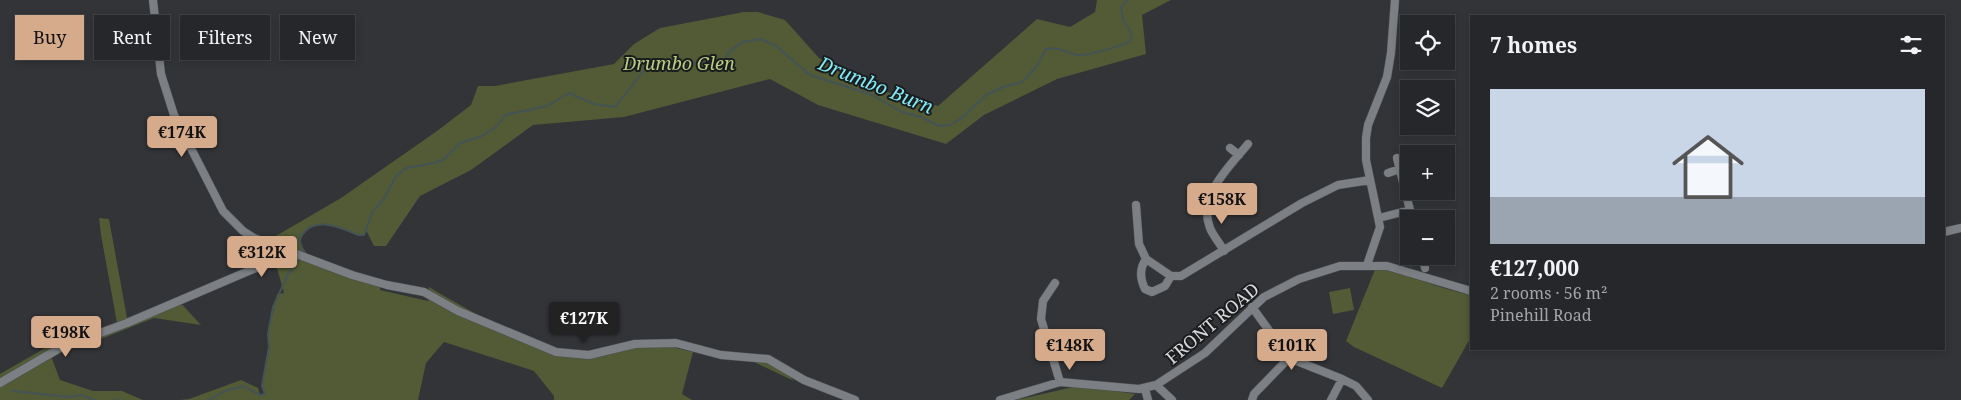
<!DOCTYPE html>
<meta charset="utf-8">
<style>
:root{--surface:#26272a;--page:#2e2f32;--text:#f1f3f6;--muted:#a4a5a8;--line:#424447;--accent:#d6ab8b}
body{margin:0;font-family:"Noto Serif",serif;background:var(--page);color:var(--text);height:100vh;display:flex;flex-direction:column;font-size:19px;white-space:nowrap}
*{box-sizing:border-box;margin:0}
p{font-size:16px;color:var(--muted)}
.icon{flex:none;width:28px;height:28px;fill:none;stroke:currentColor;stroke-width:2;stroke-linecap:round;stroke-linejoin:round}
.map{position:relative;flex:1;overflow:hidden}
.drawer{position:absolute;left:1470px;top:15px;width:475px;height:335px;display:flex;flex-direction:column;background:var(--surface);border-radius:0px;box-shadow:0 2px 8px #0003,0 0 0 1px var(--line)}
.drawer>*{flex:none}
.banner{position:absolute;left:15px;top:15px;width:475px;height:45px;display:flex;gap:10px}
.tools{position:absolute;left:1400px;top:15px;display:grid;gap:10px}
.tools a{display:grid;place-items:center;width:55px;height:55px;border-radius:0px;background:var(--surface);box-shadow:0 2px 8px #0003,0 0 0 1px var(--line);font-size:25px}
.price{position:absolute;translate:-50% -42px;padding:0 11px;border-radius:5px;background:var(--accent);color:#111;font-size:16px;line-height:32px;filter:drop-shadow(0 1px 2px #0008)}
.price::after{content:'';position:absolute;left:50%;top:30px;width:15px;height:11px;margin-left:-8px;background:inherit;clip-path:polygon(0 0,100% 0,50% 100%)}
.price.active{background:#222;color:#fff}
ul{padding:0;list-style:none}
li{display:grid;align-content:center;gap:10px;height:265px;padding:0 20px}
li+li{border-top:1px solid var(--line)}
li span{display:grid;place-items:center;height:155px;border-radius:0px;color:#555}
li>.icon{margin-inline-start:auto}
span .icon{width:90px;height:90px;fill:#fffc;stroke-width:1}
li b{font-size:21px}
h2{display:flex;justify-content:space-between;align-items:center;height:60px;padding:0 20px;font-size:21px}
.chip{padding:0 18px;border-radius:0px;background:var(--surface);box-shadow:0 2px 8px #0003,0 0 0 1px var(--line);font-size:18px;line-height:45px}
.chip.active{background:var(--accent);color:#111}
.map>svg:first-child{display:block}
.green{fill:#525a36}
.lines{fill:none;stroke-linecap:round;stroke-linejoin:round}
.stream{stroke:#445456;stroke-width:2}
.minor-casing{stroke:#4f5153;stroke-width:9}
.minor{stroke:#7c7f83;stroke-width:8}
.labels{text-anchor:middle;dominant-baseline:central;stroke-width:4;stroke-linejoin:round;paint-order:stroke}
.park-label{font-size:18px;font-style:italic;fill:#bacc80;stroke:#1b1c1e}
.street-label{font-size:18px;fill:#d6d8da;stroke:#1b1c1e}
.water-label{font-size:19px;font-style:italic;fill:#7feaf5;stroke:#1b1c1e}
</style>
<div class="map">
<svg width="1961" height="400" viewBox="0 0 1961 400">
<rect width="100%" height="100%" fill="#323438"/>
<path class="green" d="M1097,0H1171L1142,15L1146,54L1057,79L984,115L946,144L818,105L770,79L624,117L533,125L471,170L420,196L386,246H374L367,232L359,236C344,230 318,215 304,234C302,236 300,241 301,245C303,249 306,251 307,255L380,280V290L428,301L429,287C471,312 526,343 574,352L576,358L605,356L634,347L668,346L693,352L682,394L692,400H554V396L534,371L444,342L426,363L418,400H180L189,399L241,380L258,388L260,395L265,394L262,386L269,347L268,334L277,294L284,293L269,240L341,198L437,131L471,105L478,86H495L614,64L634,44L660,28L744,12H758L785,20L819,58L869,87L938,106L1037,19L1070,27L1095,12Z
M99,218L109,219L127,318L176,298L201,325L154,318L101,339L63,350L51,356L60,380L93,391H122L143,400H0V374L47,347L71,336L117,323L101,235Z
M1376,267C1409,274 1438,289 1471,295V337L1442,388L1354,347L1346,341Z
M1350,288L1354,310L1333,314L1329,292Z
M750,360C770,361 780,366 794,381Z
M1073,387H1087L1135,394L1129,400H1016Z"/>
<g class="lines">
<path class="stream" d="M304,253L299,239C312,214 339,227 359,235H364L373,211L384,199L396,176L406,168L434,163L444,159L460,143L480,137L495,128L505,115L547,106L569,93L594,104L615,107L650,63L723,62L729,52L742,42L760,39L776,46L810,75L872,95L902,112L921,117L939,126L950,125L962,118L986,95L1003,87L1022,82L1037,66L1046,49C1061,46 1067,55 1081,55C1090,55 1122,46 1130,41L1132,34L1123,20L1121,7L1127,0
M12,391L69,397L81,395L94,400
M115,400H120
M209,400L225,391L244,386L260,395L265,394L262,386L269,347L268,334L273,307L288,274L302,257"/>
<defs>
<path id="minor" d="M153,0L161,74L174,115L223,211L243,231L254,238L352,275L387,285L424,292L458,311L556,352L589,355L635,344L676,343L721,355L768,359L804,380L855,400
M1230,148L1239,155
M1388,173L1400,169
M1136,205L1139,244L1146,259C1139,269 1140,279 1145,289L1152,292L1165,286L1171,276H1181L1302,203L1338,185L1370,180
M1379,218L1410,210L1397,158
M1944,232L1961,228
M1224,251C1220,243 1213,236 1210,228C1197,196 1230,166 1248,144
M1422,256L1425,268
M1146,259L1171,276
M1411,262L1423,258
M1367,265L1380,227L1366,160V138L1368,125L1387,77L1391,53L1395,0
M1055,283L1043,301L1041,319L1060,382
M1252,307L1289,358L1342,379L1356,386L1368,400
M0,383L60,348L127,323L291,253
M1156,385L1172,400
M1145,389L1148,400
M1000,400L1060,382L1139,389L1156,385L1205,353L1264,297L1299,279L1340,266H1387L1471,291
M1252,400L1254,394L1289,358
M1331,400L1342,379"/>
</defs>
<use href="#minor" class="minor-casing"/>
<use href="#minor" class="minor"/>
</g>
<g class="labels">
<g class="park-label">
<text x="679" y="63">Drumbo Glen</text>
</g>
<g class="street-label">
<text transform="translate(1212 323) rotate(-40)">FRONT ROAD</text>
</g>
<g class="water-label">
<text transform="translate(876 85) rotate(22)">Drumbo Burn</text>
</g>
</g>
</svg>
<div class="tools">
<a><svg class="icon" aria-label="locate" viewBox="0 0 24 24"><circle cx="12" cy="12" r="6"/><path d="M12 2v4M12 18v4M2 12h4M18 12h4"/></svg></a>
<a><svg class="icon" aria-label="layers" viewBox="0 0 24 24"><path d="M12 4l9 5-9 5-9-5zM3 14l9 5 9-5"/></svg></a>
<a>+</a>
<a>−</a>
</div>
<b class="price" style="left:182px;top:158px">€174K</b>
<b class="price" style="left:1222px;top:225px">€158K</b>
<b class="price" style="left:262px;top:278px">€312K</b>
<b class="price active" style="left:584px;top:344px">€127K</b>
<b class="price" style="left:66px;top:358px">€198K</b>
<b class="price" style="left:1070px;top:371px">€148K</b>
<b class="price" style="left:1292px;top:371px">€101K</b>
<div class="banner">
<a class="chip active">Buy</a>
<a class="chip">Rent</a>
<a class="chip">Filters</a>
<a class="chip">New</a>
</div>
<section class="drawer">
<h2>7 homes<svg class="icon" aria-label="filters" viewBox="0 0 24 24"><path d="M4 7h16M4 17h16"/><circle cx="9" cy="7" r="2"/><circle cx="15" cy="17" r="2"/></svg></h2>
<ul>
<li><span style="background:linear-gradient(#c9d6e8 70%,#9aa5b1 0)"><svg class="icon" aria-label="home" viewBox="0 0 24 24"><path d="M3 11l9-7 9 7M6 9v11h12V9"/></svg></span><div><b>€127,000</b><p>2 rooms · 56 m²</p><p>Pinehill Road</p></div></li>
</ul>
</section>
</div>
